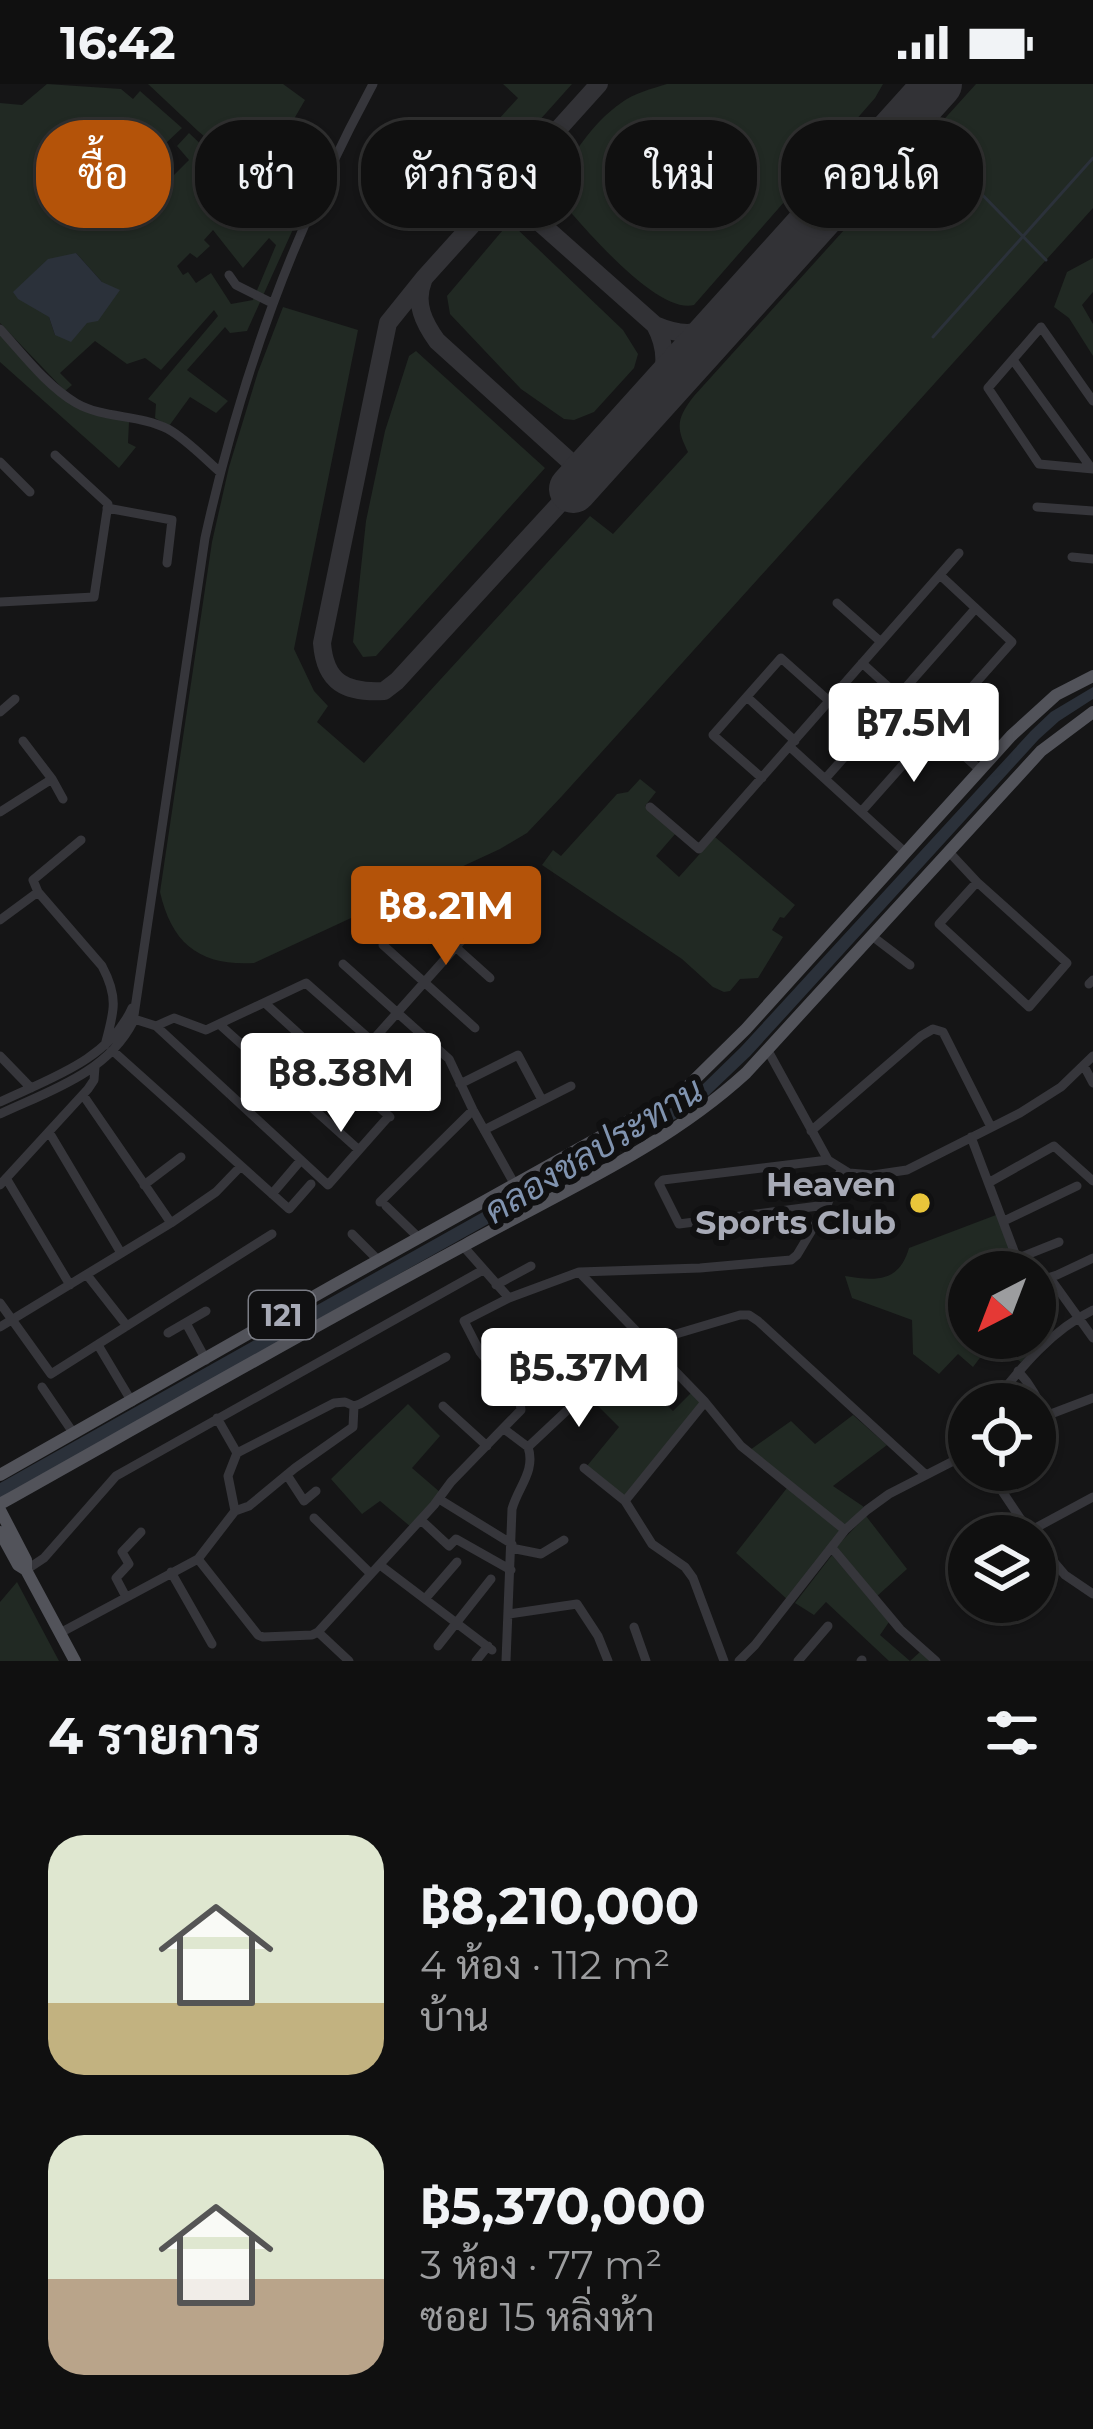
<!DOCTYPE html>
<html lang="th">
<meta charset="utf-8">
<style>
:root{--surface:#101010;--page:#1e1e1e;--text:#f1f3f6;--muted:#9c9d9f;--line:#303030;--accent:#b45309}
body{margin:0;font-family:Montserrat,Sarabun,sans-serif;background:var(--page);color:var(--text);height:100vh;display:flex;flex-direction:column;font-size:45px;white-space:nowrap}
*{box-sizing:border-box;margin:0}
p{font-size:39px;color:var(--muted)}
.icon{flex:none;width:66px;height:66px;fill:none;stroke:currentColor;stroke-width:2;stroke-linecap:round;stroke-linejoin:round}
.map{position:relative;height:1577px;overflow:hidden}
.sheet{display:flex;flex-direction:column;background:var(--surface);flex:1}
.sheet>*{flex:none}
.top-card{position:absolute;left:36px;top:36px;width:1023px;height:108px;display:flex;gap:24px}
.needle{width:78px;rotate:222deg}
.tools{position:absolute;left:948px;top:1167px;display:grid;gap:24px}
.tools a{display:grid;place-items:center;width:108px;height:108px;border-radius:50%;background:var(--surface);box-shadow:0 3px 9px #0004,0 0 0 3px var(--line);font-size:60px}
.price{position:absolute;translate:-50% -102px;padding:0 27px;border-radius:12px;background:#fff;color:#222;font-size:39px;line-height:78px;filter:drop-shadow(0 3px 6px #0008)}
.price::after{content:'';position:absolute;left:50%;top:72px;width:36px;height:27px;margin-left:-18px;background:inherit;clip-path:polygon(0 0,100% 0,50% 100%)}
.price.on{background:var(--accent);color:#fff}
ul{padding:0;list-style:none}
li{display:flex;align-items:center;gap:36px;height:300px;padding:0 48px}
li span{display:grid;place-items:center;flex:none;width:336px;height:240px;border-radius:36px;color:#555}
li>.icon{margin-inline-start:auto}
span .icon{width:144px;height:144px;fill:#fffc;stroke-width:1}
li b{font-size:51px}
h2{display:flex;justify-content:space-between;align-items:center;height:144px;padding:0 48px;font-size:51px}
.pill{padding:0 42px;border-radius:48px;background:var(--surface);box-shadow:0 3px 9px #0004,0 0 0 3px var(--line);font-size:42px;line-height:108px}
.pill.on{background:var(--accent);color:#fff}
.status{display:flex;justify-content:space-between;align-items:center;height:84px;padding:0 60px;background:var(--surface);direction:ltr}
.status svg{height:33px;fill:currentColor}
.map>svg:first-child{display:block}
.green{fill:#212923;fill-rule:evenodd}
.water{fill:#2b313a}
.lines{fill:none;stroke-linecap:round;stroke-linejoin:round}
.stream{stroke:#2b313a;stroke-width:3}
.taxiway{stroke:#323236;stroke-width:18}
.runway{stroke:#323236;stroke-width:48}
.minor{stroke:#36363b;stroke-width:9}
.major{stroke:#52535a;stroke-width:12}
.poi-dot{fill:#e9c53a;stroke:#101011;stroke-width:4.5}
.labels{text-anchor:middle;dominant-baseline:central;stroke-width:12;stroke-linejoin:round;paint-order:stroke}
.shield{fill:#101011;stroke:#7a7c84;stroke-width:3}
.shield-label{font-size:30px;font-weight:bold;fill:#a7aab6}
.poi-label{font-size:33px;font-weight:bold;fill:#a7aab6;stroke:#101011;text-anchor:end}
.water-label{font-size:36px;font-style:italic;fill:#8093af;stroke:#101011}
</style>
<div class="status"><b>16:42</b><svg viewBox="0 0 49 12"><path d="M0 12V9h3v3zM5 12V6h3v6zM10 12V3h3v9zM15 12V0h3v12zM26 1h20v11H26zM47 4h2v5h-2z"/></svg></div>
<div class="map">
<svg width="1093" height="1577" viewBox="0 0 1093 1577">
<rect width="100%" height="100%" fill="#151516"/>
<path class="green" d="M47,0L121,5L133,15L140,7L182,44L166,59L151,44L135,62L158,107L189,76L177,62L189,49L264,120L294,143L247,247L230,249L225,243L187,286L228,317L216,329L190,313L169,342L155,334L156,320L148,315L218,232L214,226L161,286L145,274L127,280L95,257L60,289L72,301L65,307L0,239V19L22,21ZM213,146L243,184L269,154L276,161L253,216L231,220L211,189L196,199L188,188L183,191L177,182L190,169L197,174L210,162L204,156ZM76,169L102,198L55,251L49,233Z
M148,0H283L305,16L276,66L284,72L271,100L303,121L298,132L198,47Z
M503,0H572L462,123L439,101L518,14Z
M667,0H883L875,14L694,221C656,231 579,138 555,110L553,104C570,74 593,38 621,19C634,9 651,5 667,0Z
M976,0H1093V124L562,712L527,749L500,765L254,879C201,882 172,861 160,808L212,458L229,383L258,288L283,223L358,246L294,565L314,607L328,622L317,638L364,679L590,432L613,450L688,368C676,344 676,335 694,312Z
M508,140L515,143L623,246L638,270L634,284L594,328L574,336L564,335L521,305L450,230L447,212Z
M1093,174V208L1082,221L1093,240V272L1069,234L1054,223L1067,188Z
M0,248L57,308L129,338L128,359L136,363L119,384L0,278Z
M416,267L545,384L376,572L363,573L353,558L366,437L385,347L409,272Z
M640,695L656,708L645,722L676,749L656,772L679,793L715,753L795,821L784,834L780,833L772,846L783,853L758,894L740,895L730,907L724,908L713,903L682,875L542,781L553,766L561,772L617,710L628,708Z
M996,1131L1019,1188H969V1254H1030L1037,1262L1021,1278L992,1258L973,1283L958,1270L939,1290L913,1270L912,1236L852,1214L845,1192C875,1197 899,1199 909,1164Z
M627,1284L673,1327L691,1309L701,1319L624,1412L587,1382L619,1343L588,1312Z
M408,1320L440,1352L412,1384L441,1409L411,1443L380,1417L362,1430L331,1395Z
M853,1331L887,1361L833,1402L864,1423L845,1443L750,1366L791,1337L815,1360Z
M787,1404L841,1447L788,1516L736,1469Z
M866,1432L907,1485L876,1513L835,1464Z
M832,1471L889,1538L880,1551L910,1577L920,1568L931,1577H889L826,1518L814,1531L795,1519Z
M17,1498L59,1577H0V1518Z"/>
<path class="water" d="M76,169L102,198L120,206L98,237L87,239L71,258L55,251L49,233L18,215L13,208L48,175Z
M1093,603V615L1059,637L1039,655L750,972L709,1011L677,1034L0,1414V1399L670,1023L701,1002L741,963L1031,647L1051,628Z"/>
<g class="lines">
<path class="stream" d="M963,91L1046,176
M933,253L1093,74"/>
<path class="taxiway" d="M528,81C520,98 523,113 530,130L655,241C690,256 705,249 733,227
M423,197C414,219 424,239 437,257L585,391
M650,319C666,292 670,269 655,241
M573,405L397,597L384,607C346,609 325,599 322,559L388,239L425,193L599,0"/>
<path class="runway" d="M573,405L938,0"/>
<path class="minor" d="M229,191L236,201L272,219
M0,245C23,270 46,301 76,319C104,335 139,330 168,345C186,355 204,374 220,388
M1013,276L1092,385
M1093,317L1041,243L988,304L1039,380L1093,385
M0,378L30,408
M1037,423L1093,427
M107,424L172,436L167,479
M1072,473L1093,475
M0,518L94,513L108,420L55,371
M837,519L881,558
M862,579L980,686
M747,613L795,657
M0,628L15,615
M790,663L906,769
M762,694L713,651L781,574L828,616
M52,695L63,715
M825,695L975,525
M650,723L699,765L959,469
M0,728L52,695L23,657
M861,728L1012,558L940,491
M949,768L977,798L1067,879L1029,923L939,840L977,798
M38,808L33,796L81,756
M0,836L38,808L102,882C119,914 114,928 105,961
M431,841L490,894
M872,852L910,881
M383,861L475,944
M343,880L449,975L473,1026L515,1101
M1089,900L1093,896
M266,920L390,1033
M134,935L156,942L328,1101L389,1032
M219,940L359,1066
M156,942L174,934L206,946L306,899L424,1003
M372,957L487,828L504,844
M767,965L828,1076L849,1089L873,1091L907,1086L1020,1029L1061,1003L1093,972
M113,967L289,1125L311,1100
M0,972L31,1004
M1084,982L1093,999
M460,1000L518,971L542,1016
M83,1011L171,1139
M0,1018C48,995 109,976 132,924
M0,1030C49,1007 107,989 133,938L205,454C241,291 293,148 373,0
M484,1046L571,1002
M811,1047L921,952L933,945L943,948L991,1043
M49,1048L121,1169
M971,1053L1022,1188
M6,1094L70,1201
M990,1098L1054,1062L1093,1097
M0,1101L88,1005L94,996L95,983
M144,1101L181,1073
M272,1110L301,1076
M380,1118L473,1026
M826,1121L679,1140L659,1100L663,1096L828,1076
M386,1122L419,1154
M1004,1137L1077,1102
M352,1150L378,1176
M463,1162L509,1214
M1016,1175L1059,1158
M579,1188L705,1318L741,1362L845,1446
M87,1191L127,1242
M1050,1194L1093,1254
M1035,1198L1057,1191L1093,1174
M496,1201L531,1182
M0,1219L51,1290L272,1150
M186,1239L206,1276
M0,1243L171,1139L216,1108L241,1082
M168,1249L206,1227
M98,1261L132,1318
M1018,1287C1029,1299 1041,1317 1043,1333
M42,1303L74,1350
M992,1320C1021,1284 1050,1247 1093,1226
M443,1322L487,1362
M217,1334L237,1369
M1035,1336L1093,1314
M504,1345L528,1363L577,1317L649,1258L740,1231H749L758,1237L925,1390
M584,1384L625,1417L652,1460L685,1483L693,1494L724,1577
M988,1386L1032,1452
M287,1391L304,1417L316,1407
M439,1415L512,1460
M625,1417L705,1318
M235,1427L228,1392L237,1369L334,1319L345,1318L354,1322L360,1320L446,1273
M314,1434L371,1490
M421,1436L449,1462L456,1455L511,1486
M1028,1448L1093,1413
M1035,1456L1065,1491L1093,1510
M511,1464L541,1470L564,1456
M832,1464L900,1545L936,1577
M198,1475L235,1427L249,1422L295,1384L353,1343L354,1322
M380,1481L492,1566
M26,1486L44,1474L116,1392L483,1186
M171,1488L212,1560
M126,1513L116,1494L129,1480L122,1468L141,1448
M425,1515L457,1478
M509,1530L577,1520L598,1552L608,1577
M634,1543L646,1577
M318,1548L434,1421L451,1398L521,1326L520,1318L480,1268L464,1237L509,1214L579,1188L700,1184L791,1176L797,1171L827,1121L841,1086
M318,1548L349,1577
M60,1549L198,1475L258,1551L263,1553L312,1551L318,1548
M438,1562L491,1495
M476,1577L488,1562
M506,1577L512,1425C518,1403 536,1387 528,1363
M739,1577L755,1561L845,1446L867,1426L889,1410L969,1369
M798,1577L828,1542
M861,1577L862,1576"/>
<path class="major" d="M0,1391L334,1201L684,1006L746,945L1011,652L1056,611L1093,592
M0,1420C155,1333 309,1245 465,1161C561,1108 664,1064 746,989L1041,667L1093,628
M0,1426L26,1476V1486
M0,1448L18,1481L26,1486L75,1577"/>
</g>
<circle class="poi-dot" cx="920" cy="1119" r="12"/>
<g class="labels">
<rect class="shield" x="249" y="1207" width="66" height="48" rx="9"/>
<g class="shield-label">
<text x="282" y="1231">121</text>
</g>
<g class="poi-label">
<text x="896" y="1100">Heaven<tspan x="896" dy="38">Sports Club</tspan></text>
</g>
<g class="water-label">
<text transform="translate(593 1066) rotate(-31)">คลองชลประทาน</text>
</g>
</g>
</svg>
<div class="tools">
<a><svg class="needle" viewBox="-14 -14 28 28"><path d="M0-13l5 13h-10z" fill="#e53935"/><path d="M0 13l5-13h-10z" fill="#9c9d9f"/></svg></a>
<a><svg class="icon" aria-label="locate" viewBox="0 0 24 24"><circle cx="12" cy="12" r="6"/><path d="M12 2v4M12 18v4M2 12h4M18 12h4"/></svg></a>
<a><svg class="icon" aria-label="layers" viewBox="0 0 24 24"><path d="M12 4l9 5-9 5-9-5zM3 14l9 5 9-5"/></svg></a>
</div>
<b class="price" style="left:914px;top:701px">฿7.5M</b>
<b class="price on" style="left:446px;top:884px">฿8.21M</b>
<b class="price" style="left:341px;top:1051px">฿8.38M</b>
<b class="price" style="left:579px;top:1346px">฿5.37M</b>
<div class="top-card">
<a class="pill on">ซื้อ</a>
<a class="pill">เช่า</a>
<a class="pill">ตัวกรอง</a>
<a class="pill">ใหม่</a>
<a class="pill">คอนโด</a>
</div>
</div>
<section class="sheet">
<h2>4 รายการ<svg class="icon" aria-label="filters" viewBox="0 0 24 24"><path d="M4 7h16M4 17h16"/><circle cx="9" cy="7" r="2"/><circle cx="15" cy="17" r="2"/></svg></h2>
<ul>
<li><span style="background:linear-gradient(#dfe7d0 70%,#c2b280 0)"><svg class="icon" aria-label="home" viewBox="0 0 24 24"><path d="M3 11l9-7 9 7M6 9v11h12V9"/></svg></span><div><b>฿8,210,000</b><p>4 ห้อง · 112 m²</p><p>บ้าน</p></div></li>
<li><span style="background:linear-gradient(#dfe7d0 60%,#b9a48a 0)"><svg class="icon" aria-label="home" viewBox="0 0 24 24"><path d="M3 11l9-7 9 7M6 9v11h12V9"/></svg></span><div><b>฿5,370,000</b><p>3 ห้อง · 77 m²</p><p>ซอย 15 หลิ่งห้า</p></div></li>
</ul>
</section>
